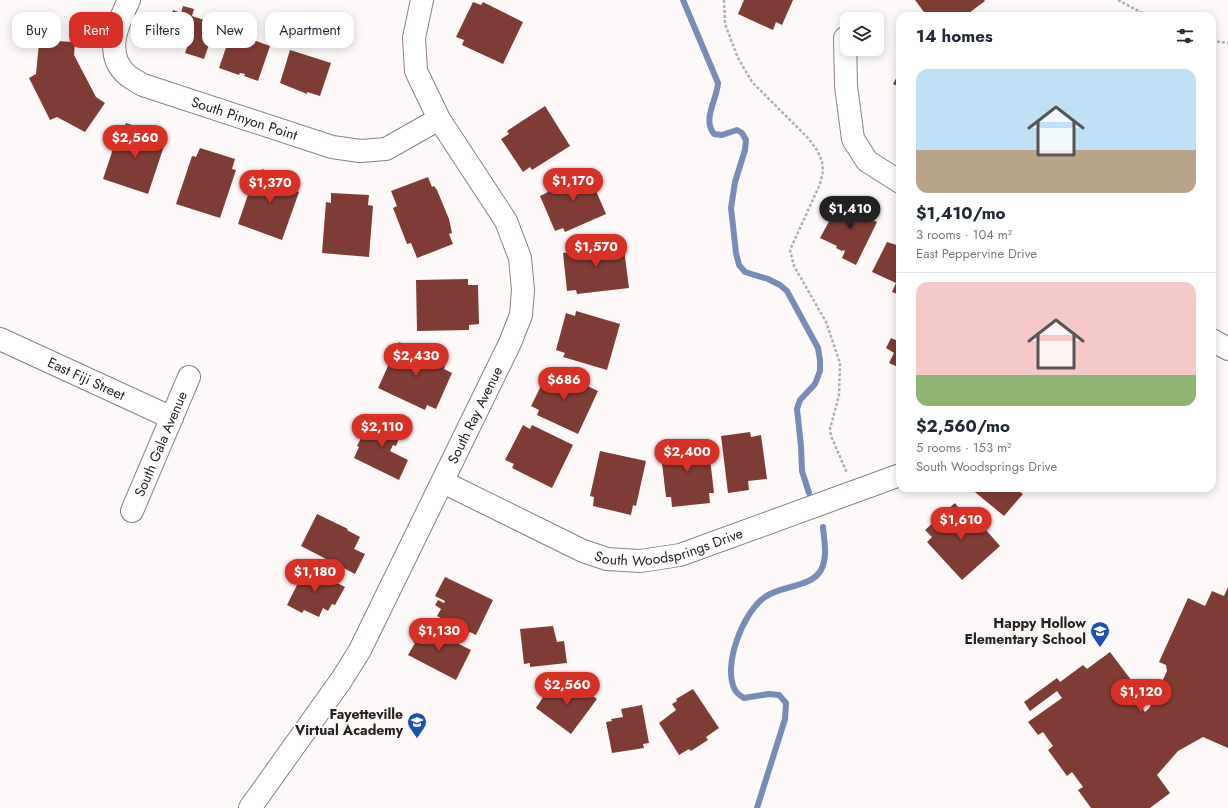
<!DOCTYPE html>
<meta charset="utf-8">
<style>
:root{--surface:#fff;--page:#f6f6f7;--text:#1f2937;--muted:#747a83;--line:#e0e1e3;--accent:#d93025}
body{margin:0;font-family:Jost,sans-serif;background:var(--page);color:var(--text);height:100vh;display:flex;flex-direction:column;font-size:15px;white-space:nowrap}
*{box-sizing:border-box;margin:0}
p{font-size:13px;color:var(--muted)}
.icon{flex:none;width:22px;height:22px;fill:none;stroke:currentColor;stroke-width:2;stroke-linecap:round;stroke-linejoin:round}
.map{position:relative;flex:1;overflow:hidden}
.side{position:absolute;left:896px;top:12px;width:320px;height:480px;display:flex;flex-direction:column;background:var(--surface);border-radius:12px;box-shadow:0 2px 10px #0003}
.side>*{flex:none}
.hud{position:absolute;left:12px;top:12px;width:380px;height:36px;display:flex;gap:8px}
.fabs{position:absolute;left:840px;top:12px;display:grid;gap:8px}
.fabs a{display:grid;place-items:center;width:44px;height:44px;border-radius:8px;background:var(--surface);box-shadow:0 2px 10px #0003;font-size:20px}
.price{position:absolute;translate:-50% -34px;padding:0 9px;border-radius:14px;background:var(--accent);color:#fff;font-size:13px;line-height:26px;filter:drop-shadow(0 1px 2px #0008)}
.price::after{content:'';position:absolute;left:50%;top:24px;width:12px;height:9px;margin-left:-6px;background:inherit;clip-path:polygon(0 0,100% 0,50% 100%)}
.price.on{background:#222;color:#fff}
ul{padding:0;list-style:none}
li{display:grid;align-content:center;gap:8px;height:212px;padding:0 20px}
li+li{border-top:1px solid var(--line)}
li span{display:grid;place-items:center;height:124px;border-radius:12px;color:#555}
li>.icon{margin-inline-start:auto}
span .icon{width:72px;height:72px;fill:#fffc;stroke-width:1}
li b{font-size:17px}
h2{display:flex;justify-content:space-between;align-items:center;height:48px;padding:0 20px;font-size:17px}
.tag{padding:0 14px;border-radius:12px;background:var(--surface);box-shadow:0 2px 10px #0003;font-size:14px;line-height:36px}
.tag.on{background:var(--accent);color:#fff}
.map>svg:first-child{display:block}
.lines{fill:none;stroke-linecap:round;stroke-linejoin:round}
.stream{stroke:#788cb7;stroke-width:6}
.building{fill:#7f3c35}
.minor-casing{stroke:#917f7c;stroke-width:24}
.path{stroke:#b4afae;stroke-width:2.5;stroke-dasharray:3 2;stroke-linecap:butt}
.minor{stroke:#fff;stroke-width:22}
.labels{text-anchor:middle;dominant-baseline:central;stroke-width:4;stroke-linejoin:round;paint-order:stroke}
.street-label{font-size:14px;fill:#27201f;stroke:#fdf9f9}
.poi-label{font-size:14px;font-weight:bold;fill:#27201f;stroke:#fdf9f9;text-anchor:end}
</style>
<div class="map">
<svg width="1228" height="808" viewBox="0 0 1228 808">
<rect width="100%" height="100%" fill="#fdf9f9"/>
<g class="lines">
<path class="stream" d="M683,0L718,83C717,100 702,119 714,134L722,135L737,130L742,133L746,140L745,150L735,182L731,208L736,253L739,265L745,272L768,279L780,285L787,291L818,348L820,360V371L815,384L800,400L797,409L801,446L802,471L809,493
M757,808L785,719L786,703L779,695L769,694L744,698C741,696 737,694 735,690C722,666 743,612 765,597C781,585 811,588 821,570C828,557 824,540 823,527"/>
</g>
<path class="building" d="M744,0H793L782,25L776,22L773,30L738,14Z
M915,0H984L985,1L965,16H927Z
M473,2L481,5L483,2L523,22L503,64L462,45L464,40L456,37Z
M183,6L194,9L192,16L216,24L204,59L185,53L188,44L184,42L183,45L174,42L176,39L164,35L173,10L181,13Z
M242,26L256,31L253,40L270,46L258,81L244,76L245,74L240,73L239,75L219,68L231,33L239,36Z
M55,41L75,42L74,55L96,97L105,103L85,132L57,117L50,120L29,78L36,74L39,43H55Z
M290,50L331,63L320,96L307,92V94L280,83Z
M900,71V95L896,93L899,87L893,84Z
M545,106L570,146L532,170L530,167L523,172L501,139L509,134L507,131Z
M126,123L162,135L159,145L164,146L148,194L103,179L119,131L123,132Z
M200,148L235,159L232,169L236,170L220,218L176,204L192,156L196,157Z
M262,169L297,181L294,190L299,192L282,240L238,224L254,177L259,178Z
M587,170L606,214L565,232L563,228L555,231L540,196L548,192L546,188Z
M428,177L432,187L434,186L437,190L449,219L452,233L449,234L453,244L417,258L411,243L407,244L393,208L397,206L391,191Z
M331,193L369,195L368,205L373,206L369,257L322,253L326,202L331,203Z
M841,199L861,209L858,213L860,214L862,209L875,216L873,220L877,222L856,265L842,258L845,251L843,250L842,251L836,248L837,246L820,238Z
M623,241L629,288L577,294L576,290L567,291L563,253L572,252V247Z
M887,242L900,246V295L892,292L896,283L872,272Z
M468,279V285H478L479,324L469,325V330L417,331L416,280Z
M576,311L620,324L607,370L563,357L565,353L556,350L566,313L575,316Z
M891,338L900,342V368L889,363L894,353L886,348Z
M399,342L446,363L444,369L452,373L436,409L427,405L425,410L378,388Z
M548,372L556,376L558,372L598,391L578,434L537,415L539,410L531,406Z
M375,414L403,428L396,446L393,445L390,451L408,460L399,480L354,458L359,447L357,446L362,436H364Z
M523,425L530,429L532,425L573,445L552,488L512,468L514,464L505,460Z
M750,432L751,437L761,435L767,479L748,481L749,490L728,493L721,436Z
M708,441L714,493H709L710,503L672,507L671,497H666L660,446Z
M600,451L646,461L636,506L633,505L631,515L593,506L594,497L590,496Z
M970,488H1015L1023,494L1004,516Z
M955,503L961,511L966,507L1000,546L962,580L927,542L932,537L925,530Z
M317,514L348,529L347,530L360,537L354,549L365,554L355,574L301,546Z
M306,567L345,587L335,605L332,604L328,611L323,608L319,617L304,610L302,613L287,605Z
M445,577L493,600L476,635L470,632L469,633L437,616L441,609L435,605L438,600L444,603L445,601L435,596Z
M1228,587V748L1203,737L1178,751L1157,775L1170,793L1150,808H1091L1078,790L1083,787L1072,772L1067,776L1048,750L1053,746L1043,732L1038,735L1028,722L1062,698L1057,691L1030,711L1024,702L1057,678L1060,682L1083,665L1087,669L1110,652L1141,693L1135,698L1145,712L1150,707L1167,671L1166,665L1159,662L1188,598L1205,606L1212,591L1224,596Z
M421,625L471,650L456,680L408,655L415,643L413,642Z
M553,626L557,642L564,641L567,663L530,667V663L524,664L520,629Z
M559,684L566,689L569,685L575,689L577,685L597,699L571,734L536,708L545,694L550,698Z
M693,689L719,728L706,737L708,740L691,751L689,749L679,755L659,723L676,710L672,704L677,701L676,699Z
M642,705L649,743L643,744L644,748L612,753L606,722L612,721L611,719L623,717L621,709Z"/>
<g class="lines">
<defs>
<g id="minor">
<path id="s1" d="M129,0C118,23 103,54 127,75C132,79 138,82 143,85L332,147L360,151L386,149L439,119"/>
<path d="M845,38L846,86L853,139L867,161L900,182"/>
<path id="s2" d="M0,339L172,418"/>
<path d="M1212,340L1228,349"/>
<path id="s3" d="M443,482L583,551L607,559L640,561L680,555L900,475"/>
<path id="s4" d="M132,511L189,377"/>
<path id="s5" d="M250,808L342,679L360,650L510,343L521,315L523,290L520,258L506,221L439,119L416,71L414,38L422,0"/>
</g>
</defs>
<use href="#minor" class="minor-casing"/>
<path class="path" d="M724,0L725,24L738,58L752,82L809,139L817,150L822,161L823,171L820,184L790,250L794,266L826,322L840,363L839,395L830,429L831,436L847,473
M1118,0L1148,16
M1212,41L1228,43"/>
<use href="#minor" class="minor"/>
</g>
<defs>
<symbol id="school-pin" viewBox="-11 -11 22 30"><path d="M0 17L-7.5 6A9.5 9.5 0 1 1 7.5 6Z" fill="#1d4fbc" stroke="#fdf9f9"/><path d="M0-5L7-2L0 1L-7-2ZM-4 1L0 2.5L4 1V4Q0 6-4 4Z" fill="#fff"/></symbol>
</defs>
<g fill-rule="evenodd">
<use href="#school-pin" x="1089" y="620" width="22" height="30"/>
<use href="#school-pin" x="406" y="711" width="22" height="30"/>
</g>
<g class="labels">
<g class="street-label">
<text stroke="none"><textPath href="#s1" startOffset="207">South Pinyon Point</textPath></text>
<text stroke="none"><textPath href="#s2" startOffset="95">East Fiji Street</textPath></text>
<text stroke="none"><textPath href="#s5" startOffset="454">South Ray Avenue</textPath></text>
<text stroke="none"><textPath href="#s4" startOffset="73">South Gala Avenue</textPath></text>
<text stroke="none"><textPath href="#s3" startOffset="245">South Woodsprings Drive</textPath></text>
</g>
<g class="poi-label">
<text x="1086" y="623">Happy Hollow<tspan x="1086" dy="16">Elementary School</tspan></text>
<text x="403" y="714">Fayetteville<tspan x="403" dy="16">Virtual Academy</tspan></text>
</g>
</g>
</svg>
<div class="fabs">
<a><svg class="icon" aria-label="layers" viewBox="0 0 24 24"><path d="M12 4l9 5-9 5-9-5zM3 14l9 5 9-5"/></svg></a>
</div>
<b class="price" style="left:135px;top:159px">$2,560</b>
<b class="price" style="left:573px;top:202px">$1,170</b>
<b class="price" style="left:270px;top:204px">$1,370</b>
<b class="price on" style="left:850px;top:230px">$1,410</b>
<b class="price" style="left:596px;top:268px">$1,570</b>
<b class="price" style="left:416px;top:377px">$2,430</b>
<b class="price" style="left:564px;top:401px">$686</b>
<b class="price" style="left:382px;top:448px">$2,110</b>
<b class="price" style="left:687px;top:473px">$2,400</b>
<b class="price" style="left:961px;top:541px">$1,610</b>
<b class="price" style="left:315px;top:593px">$1,180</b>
<b class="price" style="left:439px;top:652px">$1,130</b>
<b class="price" style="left:567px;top:706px">$2,560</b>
<b class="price" style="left:1141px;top:713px">$1,120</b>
<div class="hud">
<a class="tag">Buy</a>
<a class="tag on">Rent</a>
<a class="tag">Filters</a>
<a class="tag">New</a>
<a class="tag">Apartment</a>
</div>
<section class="side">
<h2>14 homes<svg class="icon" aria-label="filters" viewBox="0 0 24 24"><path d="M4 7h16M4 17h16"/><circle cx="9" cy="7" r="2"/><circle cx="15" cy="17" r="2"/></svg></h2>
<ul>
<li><span style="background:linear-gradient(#bfe0f5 65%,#b9a48a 0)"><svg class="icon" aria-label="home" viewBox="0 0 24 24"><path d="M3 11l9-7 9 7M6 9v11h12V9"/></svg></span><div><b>$1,410/mo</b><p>3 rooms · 104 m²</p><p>East Peppervine Drive</p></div></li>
<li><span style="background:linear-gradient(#f6c9c9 75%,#8fb573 0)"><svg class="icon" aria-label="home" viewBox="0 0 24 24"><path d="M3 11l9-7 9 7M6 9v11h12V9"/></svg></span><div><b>$2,560/mo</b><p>5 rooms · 153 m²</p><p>South Woodsprings Drive</p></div></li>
</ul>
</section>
</div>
